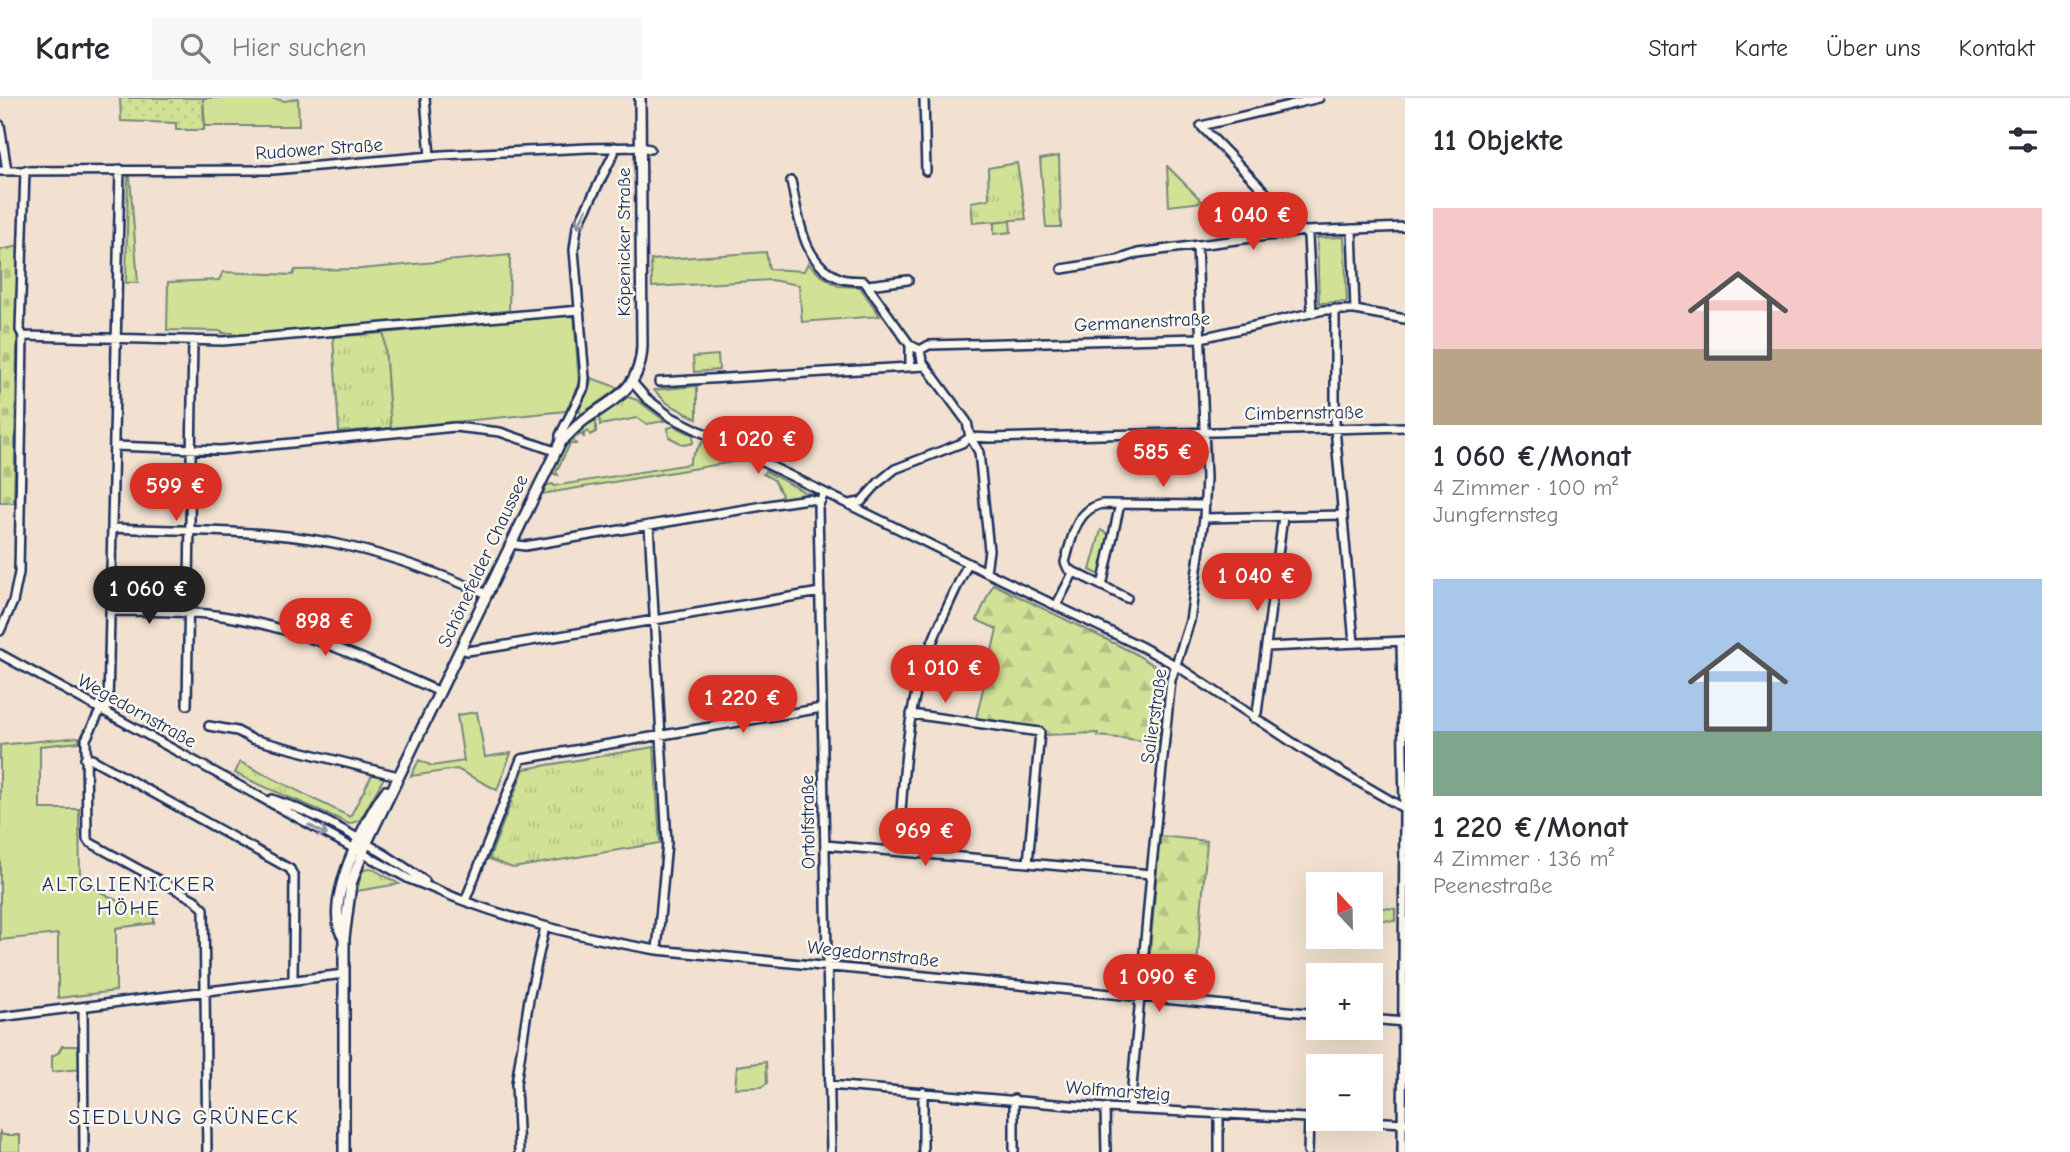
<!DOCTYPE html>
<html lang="de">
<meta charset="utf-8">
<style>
:root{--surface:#fff;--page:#f7f7f7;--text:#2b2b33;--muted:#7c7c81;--line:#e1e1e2;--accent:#d93025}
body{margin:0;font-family:"Comic Neue",sans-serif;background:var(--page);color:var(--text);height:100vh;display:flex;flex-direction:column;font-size:26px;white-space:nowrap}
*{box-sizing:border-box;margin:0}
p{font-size:23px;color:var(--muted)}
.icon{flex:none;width:38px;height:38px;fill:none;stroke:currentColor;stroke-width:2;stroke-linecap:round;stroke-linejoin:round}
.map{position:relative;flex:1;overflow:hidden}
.drawer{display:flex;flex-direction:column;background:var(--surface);width:665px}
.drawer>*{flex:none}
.needle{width:46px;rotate:338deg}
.controls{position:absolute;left:1306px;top:774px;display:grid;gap:14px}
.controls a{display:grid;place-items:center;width:77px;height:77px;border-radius:0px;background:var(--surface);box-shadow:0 7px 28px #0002;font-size:35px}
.price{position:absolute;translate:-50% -60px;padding:0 16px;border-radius:24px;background:var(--accent);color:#fff;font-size:23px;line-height:46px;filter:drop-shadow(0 2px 4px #0008)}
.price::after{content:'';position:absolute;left:50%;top:42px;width:21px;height:16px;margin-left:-10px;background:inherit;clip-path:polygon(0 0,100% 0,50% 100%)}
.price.selected{background:#222;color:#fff}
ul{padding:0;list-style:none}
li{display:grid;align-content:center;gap:14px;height:371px;padding:0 28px}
li span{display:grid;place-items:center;height:217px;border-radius:0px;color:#555}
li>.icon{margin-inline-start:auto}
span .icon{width:126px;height:126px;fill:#fffc;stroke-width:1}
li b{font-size:30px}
h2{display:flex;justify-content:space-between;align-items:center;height:84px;padding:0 28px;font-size:30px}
header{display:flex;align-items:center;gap:42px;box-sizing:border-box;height:98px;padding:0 35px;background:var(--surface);border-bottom:2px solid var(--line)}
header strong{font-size:33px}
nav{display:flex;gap:38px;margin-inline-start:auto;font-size:24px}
.search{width:490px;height:63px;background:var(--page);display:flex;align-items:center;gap:18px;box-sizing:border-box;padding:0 24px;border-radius:0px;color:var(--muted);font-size:26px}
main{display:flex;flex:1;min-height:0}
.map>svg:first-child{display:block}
.grass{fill:url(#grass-tufts);stroke:#76887a;stroke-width:2}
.forest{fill:url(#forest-firs);stroke:#76887a;stroke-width:2}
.cemetery{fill:url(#cemetery-stones);stroke:#76887a;stroke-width:2}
.park{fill:#d1e296;stroke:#76887a;stroke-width:2}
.garden{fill:url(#garden-dots);stroke:#76887a;stroke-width:2}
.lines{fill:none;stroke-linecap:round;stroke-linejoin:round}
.minor-casing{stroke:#1b2f5e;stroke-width:12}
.major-casing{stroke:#1b2f5e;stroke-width:14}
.minor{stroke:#fbf7ec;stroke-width:7}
.major{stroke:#fbf7ec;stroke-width:9}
.oneway{stroke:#8b93a5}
.labels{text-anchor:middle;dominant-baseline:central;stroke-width:5;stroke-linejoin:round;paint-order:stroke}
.street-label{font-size:19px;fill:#1b2f5e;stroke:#fbf7ec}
.neighbourhood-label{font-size:21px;letter-spacing:2px;fill:#1b2f5e;stroke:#fbf7ec}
</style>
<header>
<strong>Karte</strong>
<div class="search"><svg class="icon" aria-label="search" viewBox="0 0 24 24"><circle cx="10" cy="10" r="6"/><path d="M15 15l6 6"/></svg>Hier suchen</div>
<nav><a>Start</a><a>Karte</a><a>Über uns</a><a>Kontakt</a></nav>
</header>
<main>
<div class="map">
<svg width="1405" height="1054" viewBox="0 0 1405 1054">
<defs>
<pattern id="grass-tufts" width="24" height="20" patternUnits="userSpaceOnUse" patternTransform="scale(1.75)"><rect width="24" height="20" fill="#d1e296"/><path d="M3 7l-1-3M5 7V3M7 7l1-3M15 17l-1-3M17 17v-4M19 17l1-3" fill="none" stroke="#b3c284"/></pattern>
<pattern id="forest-firs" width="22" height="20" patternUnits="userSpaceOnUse" patternTransform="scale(1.75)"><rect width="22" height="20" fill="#d1e296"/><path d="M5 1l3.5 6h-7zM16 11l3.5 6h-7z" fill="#b3c284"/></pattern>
<pattern id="cemetery-stones" width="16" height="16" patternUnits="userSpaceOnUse" patternTransform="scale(1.75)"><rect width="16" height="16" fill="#d1e296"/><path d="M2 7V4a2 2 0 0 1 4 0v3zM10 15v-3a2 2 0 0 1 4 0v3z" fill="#b3c284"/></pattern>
<pattern id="garden-dots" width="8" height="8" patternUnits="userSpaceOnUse" patternTransform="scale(1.75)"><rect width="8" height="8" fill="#d1e296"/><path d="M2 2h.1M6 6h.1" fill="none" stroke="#b3c284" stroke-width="1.8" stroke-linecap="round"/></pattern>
</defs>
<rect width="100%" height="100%" fill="#f2e1d0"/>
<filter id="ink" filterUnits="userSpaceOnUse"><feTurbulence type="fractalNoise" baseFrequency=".0143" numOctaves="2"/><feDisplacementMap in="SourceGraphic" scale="14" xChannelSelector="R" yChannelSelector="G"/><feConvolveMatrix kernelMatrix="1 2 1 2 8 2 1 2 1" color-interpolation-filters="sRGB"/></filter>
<g filter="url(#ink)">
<path class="grass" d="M1059,58L1061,129H1046L1040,61Z
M1017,65L1026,121L973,125L971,104L989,101L988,70Z
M128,79H130L138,185H126Z
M384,235L391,330L339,334L333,239Z
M628,299L637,302L665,323L647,326L637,320L600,327L599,318Z
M591,323H596V334L590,337L588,333L584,335V340L582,336L573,341L576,346H570L556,374L558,377L554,376L552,372L569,343Z
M674,328L693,337V345L684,347L669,339L668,330Z
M704,342L745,362L542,396L547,387L553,386L554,388L690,366V361Z
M765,373L809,396L778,402L782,397L774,382L763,376Z
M654,649L660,745L513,770L489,761L524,671Z
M240,664L350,719L373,675L385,678L360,722L349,726C312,707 272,694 235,675Z
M371,770L399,786L357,793L362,773Z"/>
<path class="forest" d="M993,486L1132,554L1168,576L1164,581L1159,644L1098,638V635L1044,637V631L976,621L997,531L977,522Z
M1160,738L1207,743L1195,892L1147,888Z"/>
<path class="cemetery" d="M19,148L14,405L0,404V152Z"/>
<path class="park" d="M203,0H271L285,3L298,0L299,28H205Z
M1167,67V68L1203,104L1169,108Z
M1010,123L1011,134L994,136V125Z
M1344,139L1347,204L1319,205L1317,140Z
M766,154L769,171L804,173L808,165L819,176L838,188L860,189L880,218L802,224L799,187L771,182L652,189L651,162Z
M510,157L509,216L234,239L233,235H222V233L167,232L168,184L219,182L223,174L293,177L295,172L361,171Z
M574,216L579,287L566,313L391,330L384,235Z
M718,257L719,272L694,274L693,259Z
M591,280L619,290L581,316L579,312L590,288Z
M697,288V321L667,305L654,292Z
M1101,432L1110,437L1100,477L1090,472Z
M477,614L485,659L511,655L497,692L457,671L411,678L419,662L432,668L464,663L457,617Z
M79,639V644L40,648V711H79L80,781L83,785L147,818H154V825L116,830V893L58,900V836L0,842V647Z
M1370,809L1395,811V823L1370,821Z
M62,948H80V971L52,974V958L58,955Z
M766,964L767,985L762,989L735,990L737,968Z
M0,1034L2,1037H20V1054H0Z"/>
<path class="garden" d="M120,0H203L204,32H176V25L121,23Z"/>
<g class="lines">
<defs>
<path id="minor" d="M425,0L430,58
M924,0L926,73
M0,27L7,73
M1201,28L1308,138L1312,214
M1201,28L1319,0
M0,73L273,72L442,57L588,50L641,49L650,51
M791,83C799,118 801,166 842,181C849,183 857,182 864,183L910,247L920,252
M1352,131L1355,212
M1281,136L1288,116
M1062,171L1118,162L1138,155L1305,133L1405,129
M868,187L908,182
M1335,211V330L1354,545
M23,238L223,243L580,212
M920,252L929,247L1201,240L1324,212H1355L1405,221
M920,252L922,263L967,324L970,339L979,354L989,452L986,474
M910,268V247
M659,284L925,268
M633,285L646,300L671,319L986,474L1142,549L1177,568L1304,652L1405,711
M560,345V337L584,290L585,280L574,152L577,129L614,55L615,49
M114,348L221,352L455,329L500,334L555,353
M824,395L818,409L831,1054
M849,406L861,404L879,384L895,371L962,345L970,339L991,340L1405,329
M1204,420L1343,417
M649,427L667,745L657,852
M112,430C191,434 273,430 351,449C398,460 443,477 487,496
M511,446L525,448L781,405L808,401L819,403
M1102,488L1120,406
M1127,500L1068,471L1065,464C1072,441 1075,412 1102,406L1205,407
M1056,508L1073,475
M110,513C142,513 175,513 207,516C289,525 365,561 440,594
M0,533L13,504L19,475L23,238L20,232L25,72
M1401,543L1404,711L1402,1054
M1266,549L1405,543
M461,551L467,553L495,549L820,494
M0,556L409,781C428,788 446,796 464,803C527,826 591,841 657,852L1318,916
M187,607L193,242
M101,611L86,641L87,741L89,744L195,802L204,811L207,1054
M105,613L108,607L120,71
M911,616L1040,634L1028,765
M1253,620L1257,615L1283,419
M209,628L237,633L252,641L398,678
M85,661H92L290,771L294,779L293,881
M272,701C327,719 378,750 425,783
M825,747L1151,776
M898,753C903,695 904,635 920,579C932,539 951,502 968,465
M465,803L521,661L822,610
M83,909L84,1054
M0,919L344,876
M1370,921L1404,924
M829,987L1105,1010L1405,1025
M923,994V1054
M1014,1001V1054
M1105,1010L1106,1054
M1130,1011L1151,776L1171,582L1190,523L1204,420L1206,380L1197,147
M519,1054L516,986L529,901L545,829
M1219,1054V1015
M1308,1054L1309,1020"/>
<path id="major" d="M344,840C321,809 366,719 386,693
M344,1054V840L351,786L366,746L560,345C568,337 575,329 584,322C616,300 641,290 642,247L640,0"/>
</defs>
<use href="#minor" class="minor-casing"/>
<use href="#major" class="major-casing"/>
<use href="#minor" class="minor"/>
<use href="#major" class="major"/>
</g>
<defs><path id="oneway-shaft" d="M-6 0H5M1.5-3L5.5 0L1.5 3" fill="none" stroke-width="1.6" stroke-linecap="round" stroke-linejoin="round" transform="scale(1.75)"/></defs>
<g class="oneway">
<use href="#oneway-shaft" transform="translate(582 120) rotate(116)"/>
<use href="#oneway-shaft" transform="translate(318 732) rotate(29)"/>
</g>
</g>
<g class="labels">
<g class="street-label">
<text transform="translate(319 51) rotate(-4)">Rudower Straße</text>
<text transform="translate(624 144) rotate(-90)">Köpenicker Straße</text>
<text transform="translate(1142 224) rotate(-3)">Germanenstraße</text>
<text transform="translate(1304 315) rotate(-1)">Cimbernstraße</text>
<text transform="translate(483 463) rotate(-65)">Schönefelder Chaussee</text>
<text transform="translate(137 613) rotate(29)">Wegedornstraße</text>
<text transform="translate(1154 618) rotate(-82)">Salierstraße</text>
<text transform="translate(808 724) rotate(-91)">Ortolfstraße</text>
<text transform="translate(873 856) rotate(6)">Wegedornstraße</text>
<text transform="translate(1118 993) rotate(4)">Wolfmarsteig</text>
</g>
<g class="neighbourhood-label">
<text x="129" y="786">ALTGLIENICKER<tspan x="129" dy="24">HÖHE</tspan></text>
<text x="184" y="1019">SIEDLUNG GRÜNECK</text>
</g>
</g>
</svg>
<div class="controls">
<a><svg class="needle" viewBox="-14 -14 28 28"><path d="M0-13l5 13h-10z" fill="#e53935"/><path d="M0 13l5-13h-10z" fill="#7c7c81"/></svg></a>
<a>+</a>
<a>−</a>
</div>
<b class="price" style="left:1253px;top:154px">1 040 €</b>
<b class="price" style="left:758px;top:378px">1 020 €</b>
<b class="price" style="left:1163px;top:391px">585 €</b>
<b class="price" style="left:176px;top:425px">599 €</b>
<b class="price" style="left:1257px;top:515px">1 040 €</b>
<b class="price selected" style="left:149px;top:528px">1 060 €</b>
<b class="price" style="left:325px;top:560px">898 €</b>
<b class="price" style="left:945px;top:607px">1 010 €</b>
<b class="price" style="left:743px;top:637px">1 220 €</b>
<b class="price" style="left:925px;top:770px">969 €</b>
<b class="price" style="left:1159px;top:916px">1 090 €</b>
</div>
<section class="drawer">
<h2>11 Objekte<svg class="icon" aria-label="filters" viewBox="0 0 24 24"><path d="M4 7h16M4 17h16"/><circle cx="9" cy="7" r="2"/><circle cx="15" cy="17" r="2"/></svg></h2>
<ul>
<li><span style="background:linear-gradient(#f6c9c9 65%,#b9a48a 0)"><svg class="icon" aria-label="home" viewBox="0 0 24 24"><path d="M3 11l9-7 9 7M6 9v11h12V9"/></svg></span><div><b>1 060 €/Monat</b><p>4 Zimmer · 100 m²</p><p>Jungfernsteg</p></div></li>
<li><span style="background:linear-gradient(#a9c7e8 70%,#7fa58c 0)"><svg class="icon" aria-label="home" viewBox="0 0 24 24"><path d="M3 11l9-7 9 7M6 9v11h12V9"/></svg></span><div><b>1 220 €/Monat</b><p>4 Zimmer · 136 m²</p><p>Peenestraße</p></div></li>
</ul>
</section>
</main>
